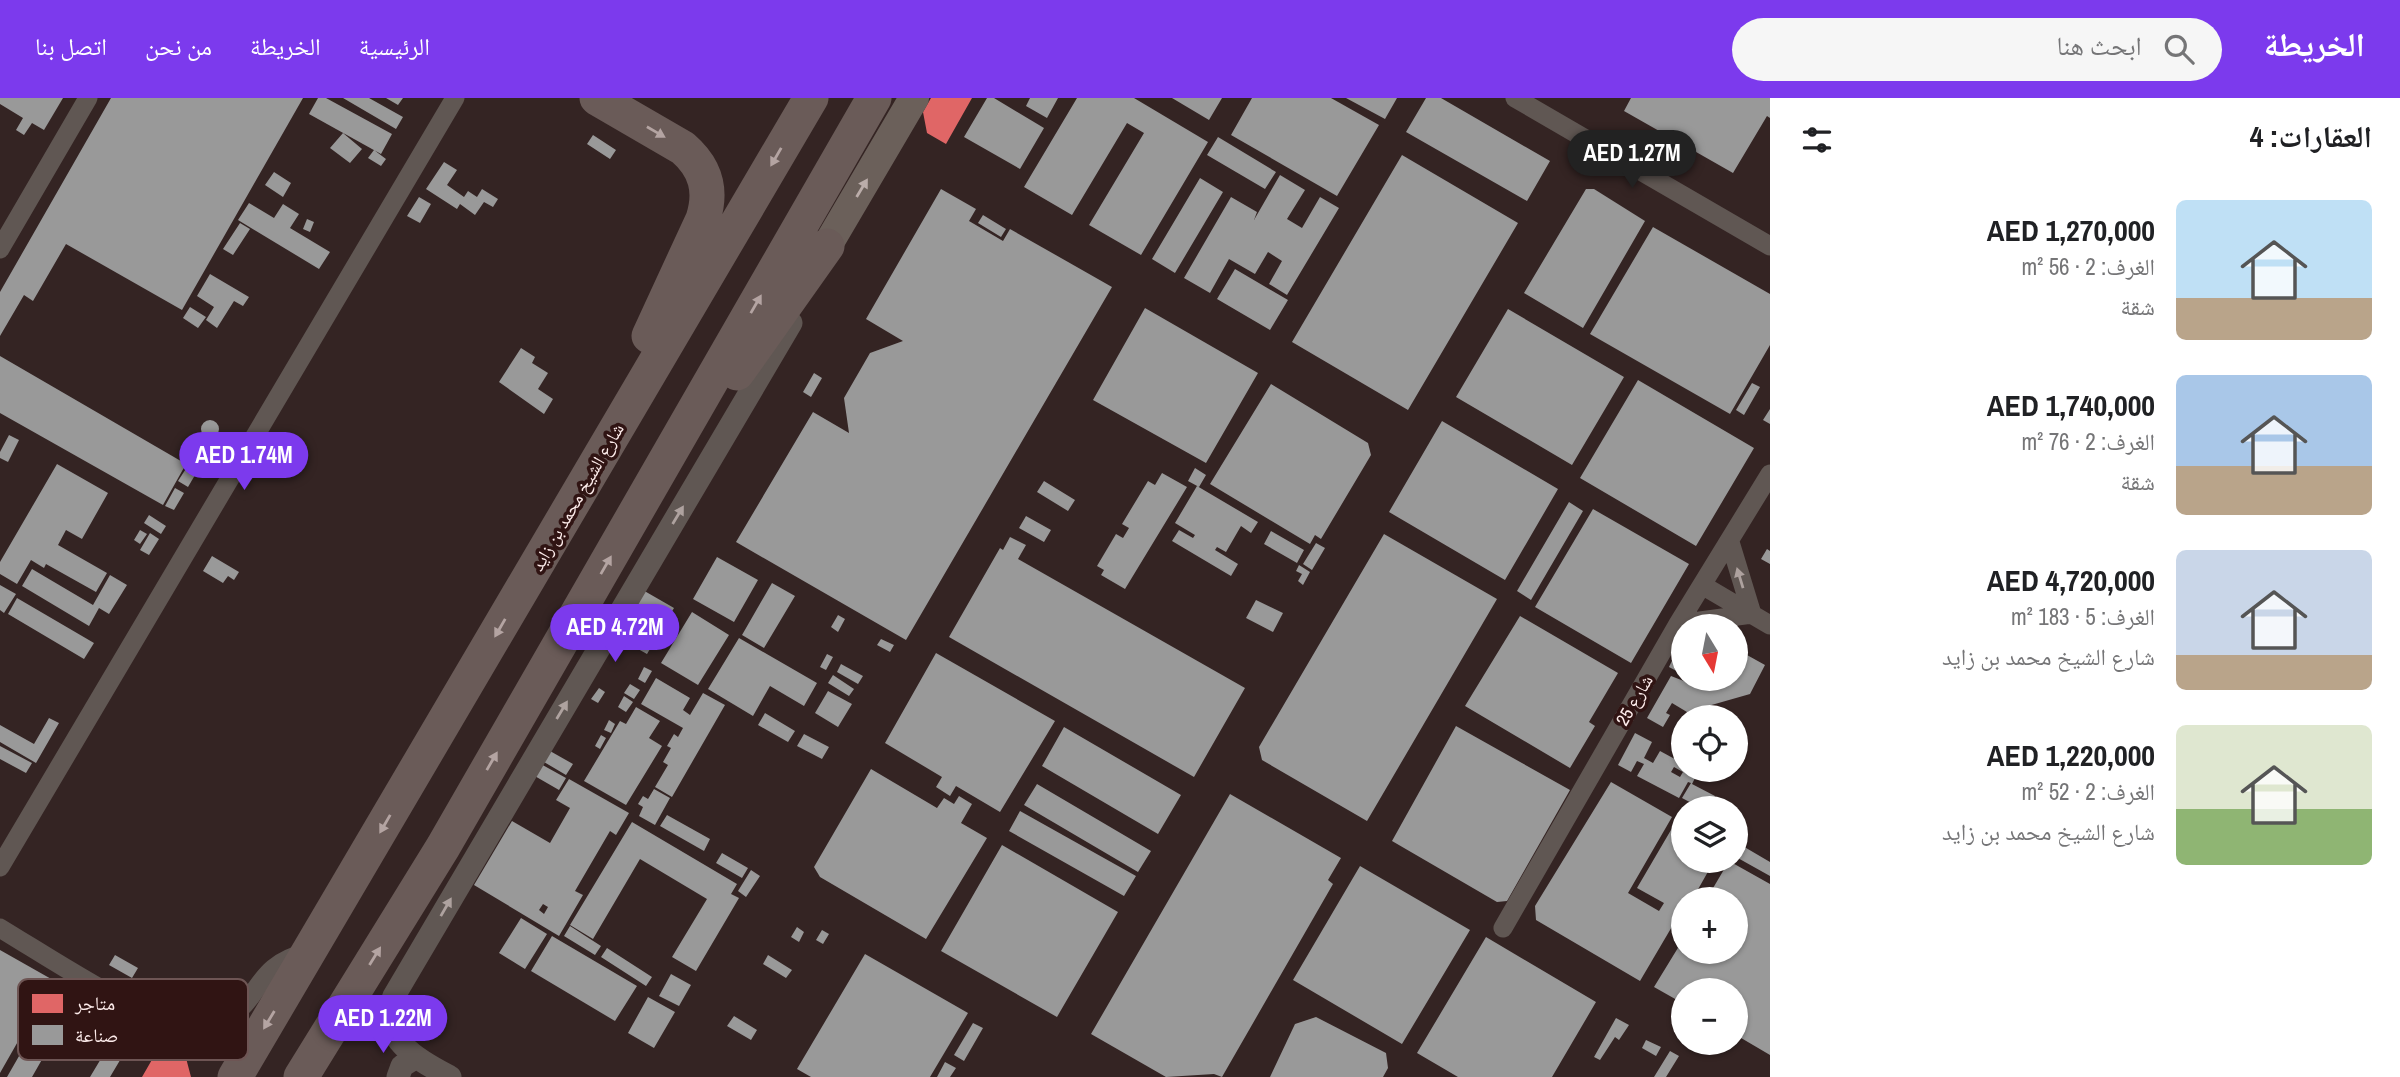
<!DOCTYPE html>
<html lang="ar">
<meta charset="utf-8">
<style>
:root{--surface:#fff;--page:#f6f6f6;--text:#202124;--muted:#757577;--accent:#7c3aed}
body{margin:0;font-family:"Archivo Narrow","Noto Naskh Arabic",sans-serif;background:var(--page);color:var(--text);direction:rtl;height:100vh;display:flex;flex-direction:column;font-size:26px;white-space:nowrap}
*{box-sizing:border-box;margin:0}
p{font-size:23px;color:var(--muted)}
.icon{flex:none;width:38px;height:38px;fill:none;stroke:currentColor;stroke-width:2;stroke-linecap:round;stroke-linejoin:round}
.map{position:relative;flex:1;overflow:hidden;direction:ltr}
.details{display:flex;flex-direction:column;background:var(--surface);width:630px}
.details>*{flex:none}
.needle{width:46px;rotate:170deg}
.tools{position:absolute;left:1671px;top:516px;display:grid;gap:14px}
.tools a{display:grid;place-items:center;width:77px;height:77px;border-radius:50%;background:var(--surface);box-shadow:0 2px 5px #0004;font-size:35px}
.price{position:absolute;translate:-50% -60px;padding:0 16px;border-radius:24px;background:var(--accent);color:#fff;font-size:23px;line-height:46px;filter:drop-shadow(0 2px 4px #0008)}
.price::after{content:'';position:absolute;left:50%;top:42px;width:21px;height:16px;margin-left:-10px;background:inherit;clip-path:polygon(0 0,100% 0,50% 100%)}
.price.active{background:#222;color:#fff}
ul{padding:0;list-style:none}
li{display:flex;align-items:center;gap:21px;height:175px;padding:0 28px}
li span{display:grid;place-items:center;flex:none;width:196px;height:140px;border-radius:10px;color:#555}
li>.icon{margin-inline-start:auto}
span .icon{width:84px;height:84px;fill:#fffc;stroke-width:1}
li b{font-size:30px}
h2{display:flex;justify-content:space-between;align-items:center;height:84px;padding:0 28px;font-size:30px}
header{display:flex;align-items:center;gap:42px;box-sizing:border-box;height:98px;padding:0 35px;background:var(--accent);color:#fff}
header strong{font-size:33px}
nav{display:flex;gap:38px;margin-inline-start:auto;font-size:24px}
.search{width:490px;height:63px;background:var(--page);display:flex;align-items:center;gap:18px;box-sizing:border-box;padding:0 24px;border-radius:38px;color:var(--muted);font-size:26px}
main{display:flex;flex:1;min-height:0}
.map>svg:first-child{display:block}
.shops{fill:#e06666}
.industry{fill:#999;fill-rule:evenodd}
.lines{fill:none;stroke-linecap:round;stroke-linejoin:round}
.minor{stroke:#605753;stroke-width:19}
.tertiary{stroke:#605753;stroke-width:23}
.primary{stroke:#6b605a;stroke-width:30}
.motorway{stroke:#6a5b58;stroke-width:35}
.oneway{fill:#b4a4a2}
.oneway2{fill:#bbadaa}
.oneway3{fill:#aea29f}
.labels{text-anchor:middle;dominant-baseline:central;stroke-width:7;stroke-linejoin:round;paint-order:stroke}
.street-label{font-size:18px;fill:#fdeceb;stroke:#301413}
.key{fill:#301413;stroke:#6e5554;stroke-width:2}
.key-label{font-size:19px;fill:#fdeceb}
</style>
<header>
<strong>الخريطة</strong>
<div class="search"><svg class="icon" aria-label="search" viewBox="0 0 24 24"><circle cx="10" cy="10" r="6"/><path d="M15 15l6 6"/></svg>ابحث هنا</div>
<nav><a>الرئيسية</a><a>الخريطة</a><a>من نحن</a><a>اتصل بنا</a></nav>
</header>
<main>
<section class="details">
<h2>العقارات: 4<svg class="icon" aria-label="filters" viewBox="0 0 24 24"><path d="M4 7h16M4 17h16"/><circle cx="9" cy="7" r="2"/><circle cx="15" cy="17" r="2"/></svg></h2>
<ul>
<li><span style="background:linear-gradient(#bfe0f5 70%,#b9a48a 0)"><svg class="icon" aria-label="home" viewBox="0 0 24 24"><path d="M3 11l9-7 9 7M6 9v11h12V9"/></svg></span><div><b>AED 1,270,000</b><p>الغرف: 2 · 56 m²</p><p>شقة</p></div></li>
<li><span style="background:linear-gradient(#a9c7e8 65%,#b9a48a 0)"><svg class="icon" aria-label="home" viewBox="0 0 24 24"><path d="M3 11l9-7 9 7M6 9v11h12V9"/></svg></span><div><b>AED 1,740,000</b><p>الغرف: 2 · 76 m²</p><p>شقة</p></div></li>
<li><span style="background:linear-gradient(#c9d6e8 75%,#b9a48a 0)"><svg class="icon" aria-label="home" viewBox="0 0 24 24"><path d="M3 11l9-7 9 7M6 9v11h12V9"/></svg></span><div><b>AED 4,720,000</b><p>الغرف: 5 · 183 m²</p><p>شارع الشيخ محمد بن زايد</p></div></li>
<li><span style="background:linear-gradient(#dfe7d0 60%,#8fb573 0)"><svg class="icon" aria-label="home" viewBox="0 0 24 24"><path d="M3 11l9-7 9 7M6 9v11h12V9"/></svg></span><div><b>AED 1,220,000</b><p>الغرف: 2 · 52 m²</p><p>شارع الشيخ محمد بن زايد</p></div></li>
</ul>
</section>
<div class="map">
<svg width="1770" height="979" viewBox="0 0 1770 979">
<rect width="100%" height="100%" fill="#342423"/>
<path class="shops" d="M931,0H972L946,46L927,35L923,14Z
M161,946L186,960L191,979H142Z"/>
<path class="industry" d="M0,0H63L44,32L32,25L24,37L16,32L23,20L0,6Z
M111,0H303L182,212L66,146L33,203L24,197L0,238V194Z
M318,0H326L392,36L381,56L309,16Z
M343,0H369L403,19L396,31Z
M386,0H403L398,7Z
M987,0H994L1044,30L1020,71L964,39Z
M1030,0H1058L1047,20L1026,8Z
M1077,0H1134L1208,44L1141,157L1089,127L1144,35L1127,25L1072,117L1024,89Z
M1172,0H1222L1209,22Z
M1252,0H1331L1379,27L1337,98L1231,37Z
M1346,0H1397L1385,21Z
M1426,0H1441L1550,63L1527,103L1406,34Z
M1631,0H1770V20L1767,18L1733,75L1624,13Z
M343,35L362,51L350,65L330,50Z
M593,37L616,52L610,61L587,46Z
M1218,39L1276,74L1265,91L1207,57Z
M374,52L386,61L381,68L368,60Z
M1402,57L1518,125L1408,312L1292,244Z
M444,64L457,72L447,87L464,99L468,93L477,99L482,91L498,101L493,109L484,104L475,117L460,106L457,111L426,91Z
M274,74L291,85L283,99L265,87Z
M1280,77L1305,92L1287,121L1302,130L1320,99L1339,110L1287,197L1269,186L1282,163L1268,154L1255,176L1229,161L1210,195L1184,180L1231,99L1257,114L1254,122Z
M1200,80L1223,94L1175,175L1152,161Z
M941,91L976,111L969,123L1003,143L1010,131L1112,189L906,542L736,444L813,314L849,335L844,300L870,255L903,243L866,221Z
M1586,91H1594L1645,123L1583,230L1524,195Z
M419,99L431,106L420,125L407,118Z
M249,105L274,120L283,106L299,116L290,130L330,154L319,171L238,122Z
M983,117L1006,131L1001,139L978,125Z
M307,121L314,124L310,134L303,131Z
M240,125L250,131L233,157L223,151Z
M1653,129L1770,196V247L1730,316L1590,236Z
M1235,171L1288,202L1270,232L1217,201Z
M210,176L249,199L243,208L234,203L217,230L206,222L214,209L197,198Z
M190,209L206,219L198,230L183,220Z
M1145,210L1258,275L1206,365L1093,302Z
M1508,211L1624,279L1572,367L1456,299Z
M521,250L535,259L532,265L548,275L538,291L553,301L544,316L499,284Z
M0,258L186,366L163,407L0,315Z
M814,275L822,280L811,299L803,294Z
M1638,282L1754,350L1696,448L1580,380Z
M1752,285L1760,289L1744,317L1736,312Z
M1271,286L1368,345L1371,357L1321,441L1315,437L1310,446L1210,386Z
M1770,311V326L1763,322Z
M201 331a9 9 0 1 1 18 0a9 9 0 1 1-18 0Z
M1442,323L1558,391L1505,482L1389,414Z
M9,337L19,342L8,364L0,360V354Z
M57,366L108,395L82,441L66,432L58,447L107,475L96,494L46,466L44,470L31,462L17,486L0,476V464Z
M189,366L198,372L188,389L178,383Z
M1195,370L1206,377L1199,389L1188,383Z
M1162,375L1187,389L1125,491L1101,477L1104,472L1097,468L1116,436L1123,440L1129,430L1122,426L1148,383L1155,387Z
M1044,383L1075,402L1068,413L1037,394Z
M1197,388L1258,424L1251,435L1241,428L1226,454L1217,449L1215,452L1238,466L1231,478L1172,443L1179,432L1193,440L1195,437L1175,425Z
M175,390L184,395L174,412L165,408Z
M1569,404L1583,413L1531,502L1517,493Z
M1593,411L1689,466L1631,565L1535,509Z
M149,417L166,428L161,436L144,425Z
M1026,418L1051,432L1044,444L1019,430Z
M140,432L147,436L140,446L134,442Z
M1271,433L1304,452L1297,465L1264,446Z
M150,435L159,441L149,457L140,452Z
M1384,436L1497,501L1367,723L1262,662L1259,649Z
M1010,439L1026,447L1018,461L1245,590L1194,679L949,539L1000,450L1003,452Z
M1316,445L1325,450L1312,472L1303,466Z
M1767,451L1770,453V466L1761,461Z
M212,458L239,474L234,482L228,478L223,485L203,473Z
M717,459L758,482L734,524L693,501Z
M1299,467L1310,474L1303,487L1298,483L1302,476L1296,473Z
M32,471L93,507L110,477L127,487L109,516L99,510L89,528L22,488Z
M772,485L795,498L764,550L742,537Z
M0,487L16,496L4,515L0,512Z
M641,491L674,510L647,556L613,537Z
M17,500L94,545L84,561L8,516Z
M1256,502L1283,515L1273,534L1246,520Z
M692,514L729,537L698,587L661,565Z
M838,517L845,521L838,534L831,529Z
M1520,518L1618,575L1589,624L1595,628L1570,670L1465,608Z
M739,540L817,585L804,608L770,588L753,618L708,591Z
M881,541L894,547L890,554L877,547Z
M1681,544L1684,546V577L1669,569Z
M936,555L1055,623L1000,714L956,688L950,698L936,689L942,679L885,645Z
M827,556L833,559L826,572L820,569Z
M1747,557L1765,567L1750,596L1687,614L1672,605L1666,615L1670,617L1663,629L1647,620L1671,578L1694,587L1719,581H1736Z
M841,566L863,578L858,586L837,574Z
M644,569L652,573L645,585L638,581Z
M833,577L854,591L849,598L828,585Z
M656,580L690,600L683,612L690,617L703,595L725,607L672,699L655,689L668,667L663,664L671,650L667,648L674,636L678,639L683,630L641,606Z
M630,586L640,592L634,601L624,595Z
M599,590L605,594L598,605L591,601Z
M828,593L852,606L838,629L815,615Z
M624,598L633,604L626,614L618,609Z
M636,609L660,623L649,640L662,648L626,707L584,683L620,623L626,626Z
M765,615L795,633L788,644L758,627Z
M49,620L59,625L36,665L0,644V627L34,646Z
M609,622L615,626L611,635L604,632Z
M1456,628L1570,692L1507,803L1497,804L1392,743Z
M1064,629L1181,697L1158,736L1042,668Z
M1635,635L1652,644L1644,660L1653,665L1660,653L1684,666V672H1693L1690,678L1695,680L1692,686L1715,698L1708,710H1701L1682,700L1691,685L1688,684L1679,700L1637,678L1644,666L1637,663L1631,674L1618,667ZM1674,669L1683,674L1680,679L1671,674Z
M804,636L829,649L822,661L797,648Z
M601,637L606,640L600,651L595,648Z
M0,648L32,665L26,675L0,661Z
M550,653L573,666L566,677L544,664Z
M539,665L566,680L559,692L533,677Z
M871,671L937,710L944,700L954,706L959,698L972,706L961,725L987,740L926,841L820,779L814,769Z
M569,681L629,715L616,737L610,733L575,793L583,797L559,838L474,787L512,723L550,745L570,710L556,702ZM543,806L548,809L544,816L539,812Z
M1611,684L1672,719L1628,795L1659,813L1664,805L1637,790L1678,720L1684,723V763H1714L1692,802H1684V817L1680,815L1640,883L1536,822L1535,808Z
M1037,686L1151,753L1138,774L1024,707Z
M654,691L670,700L655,727L639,718L643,709L638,706L643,698L648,701Z
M1230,696L1341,760L1328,782L1333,786L1222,979L1214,976L1166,979L1091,936Z
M1020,713L1136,778L1124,798L1009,733Z
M667,717L710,741L704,753L660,728Z
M632,724L737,786L731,796L739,800L696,873L672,859L707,801L640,761L593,841L570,827Z
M1002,747L1118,814L1057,919L941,853Z
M1741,747L1770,764V778L1736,759Z
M722,755L748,770L742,780L716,765Z
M1729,763L1770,786V957L1736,937V892H1684V906L1654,889L1684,840V854H1736V802H1706Z
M1360,768L1470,832L1402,946L1293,882Z
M751,772L760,778L746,799L738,793Z
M521,820L547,836L525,871L499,855Z
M570,828L601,848L595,857L564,838Z
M797,829L804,834L799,844L791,839Z
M822,832L829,836L823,846L816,842Z
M552,838L637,888L615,923L531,873Z
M1486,839L1596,904L1552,979H1458L1417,955Z
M607,850L652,879L646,888L601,859Z
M0,852L53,882L0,975Z
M865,856L968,915L930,979H811L797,971Z
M115,857L138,870L132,880L109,867Z
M768,857L792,872L786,880L763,866Z
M671,876L691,887L679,908L659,898Z
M57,892L76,902L32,979H7Z
M648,899L675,914L654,950L628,935Z
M734,918L757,932L751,942L727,928Z
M1316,919L1386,955L1388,970L1383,979H1270L1295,926Z
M1616,920L1629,927L1619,942L1615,939L1600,962L1594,959Z
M973,925L983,930L964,963L954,957Z
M120,929L135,937L110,979H90Z
M1646,942L1661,949L1656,958L1642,950Z
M1670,953L1679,958L1666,979H1654Z
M945,964L956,970L950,979H937Z"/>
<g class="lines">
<path class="minor" d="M1515,0L1770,148
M0,151L88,0
M1702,487L1770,527
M1678,526L1752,516L1730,444
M0,769L455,0
M0,830C46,858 90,887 138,911C151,917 163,925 177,929C194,934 213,930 228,920C263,898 254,868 308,854
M1503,830L1678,526L1770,376"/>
<path class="tertiary" d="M398,979L402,968L415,960
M450,979C419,962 377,941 394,898L791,225"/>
<path class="primary" d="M827,148L914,0"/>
<path class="motorway" d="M597,0L683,50C706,70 712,93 703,121L649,238
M737,275L827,148
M235,979L811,0
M301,979L443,749L874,0"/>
</g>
<defs><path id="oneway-solid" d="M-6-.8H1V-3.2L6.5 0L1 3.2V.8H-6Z" transform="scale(1.75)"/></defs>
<g class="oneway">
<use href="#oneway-solid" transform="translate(656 34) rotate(30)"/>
<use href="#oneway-solid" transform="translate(776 59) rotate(120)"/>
<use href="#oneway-solid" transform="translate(756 206) rotate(-60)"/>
<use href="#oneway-solid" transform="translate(606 467) rotate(-60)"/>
<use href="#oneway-solid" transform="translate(500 530) rotate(120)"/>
<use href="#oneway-solid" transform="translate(492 663) rotate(-60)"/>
<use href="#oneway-solid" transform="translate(385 726) rotate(120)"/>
<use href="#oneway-solid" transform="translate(375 858) rotate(-58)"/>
<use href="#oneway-solid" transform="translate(269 922) rotate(121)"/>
</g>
<use class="oneway2" href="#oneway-solid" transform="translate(862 90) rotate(-59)"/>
<g class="oneway3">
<use href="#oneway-solid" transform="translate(678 417) rotate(-59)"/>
<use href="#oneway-solid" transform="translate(1740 480) rotate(-107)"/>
<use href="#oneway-solid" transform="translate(562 612) rotate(-59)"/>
<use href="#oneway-solid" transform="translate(446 809) rotate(-60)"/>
</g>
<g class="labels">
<g class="street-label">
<text transform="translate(577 399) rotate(-60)">شارع الشيخ محمد بن زايد</text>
<text transform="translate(1634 602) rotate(-60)">شارع 25</text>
</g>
</g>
<rect x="18" y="881" width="230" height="81" rx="10" class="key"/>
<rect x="32" y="896" width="31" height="19" fill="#e06666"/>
<rect x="32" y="927" width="31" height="20" fill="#999"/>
<g class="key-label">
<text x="75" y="912">متاجر</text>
<text x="75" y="944">صناعة</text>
</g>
</svg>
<div class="tools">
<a><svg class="needle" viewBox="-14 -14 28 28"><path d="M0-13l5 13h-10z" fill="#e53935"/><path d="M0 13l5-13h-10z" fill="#757577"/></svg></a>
<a><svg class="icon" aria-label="locate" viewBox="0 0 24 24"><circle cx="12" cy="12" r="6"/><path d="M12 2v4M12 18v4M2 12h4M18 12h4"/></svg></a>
<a><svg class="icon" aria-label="layers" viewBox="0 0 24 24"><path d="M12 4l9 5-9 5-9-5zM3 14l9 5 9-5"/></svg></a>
<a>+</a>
<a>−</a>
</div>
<b class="price active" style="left:1632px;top:92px">AED 1.27M</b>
<b class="price" style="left:244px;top:394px">AED 1.74M</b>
<b class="price" style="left:615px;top:566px">AED 4.72M</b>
<b class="price" style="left:383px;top:957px">AED 1.22M</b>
</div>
</main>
